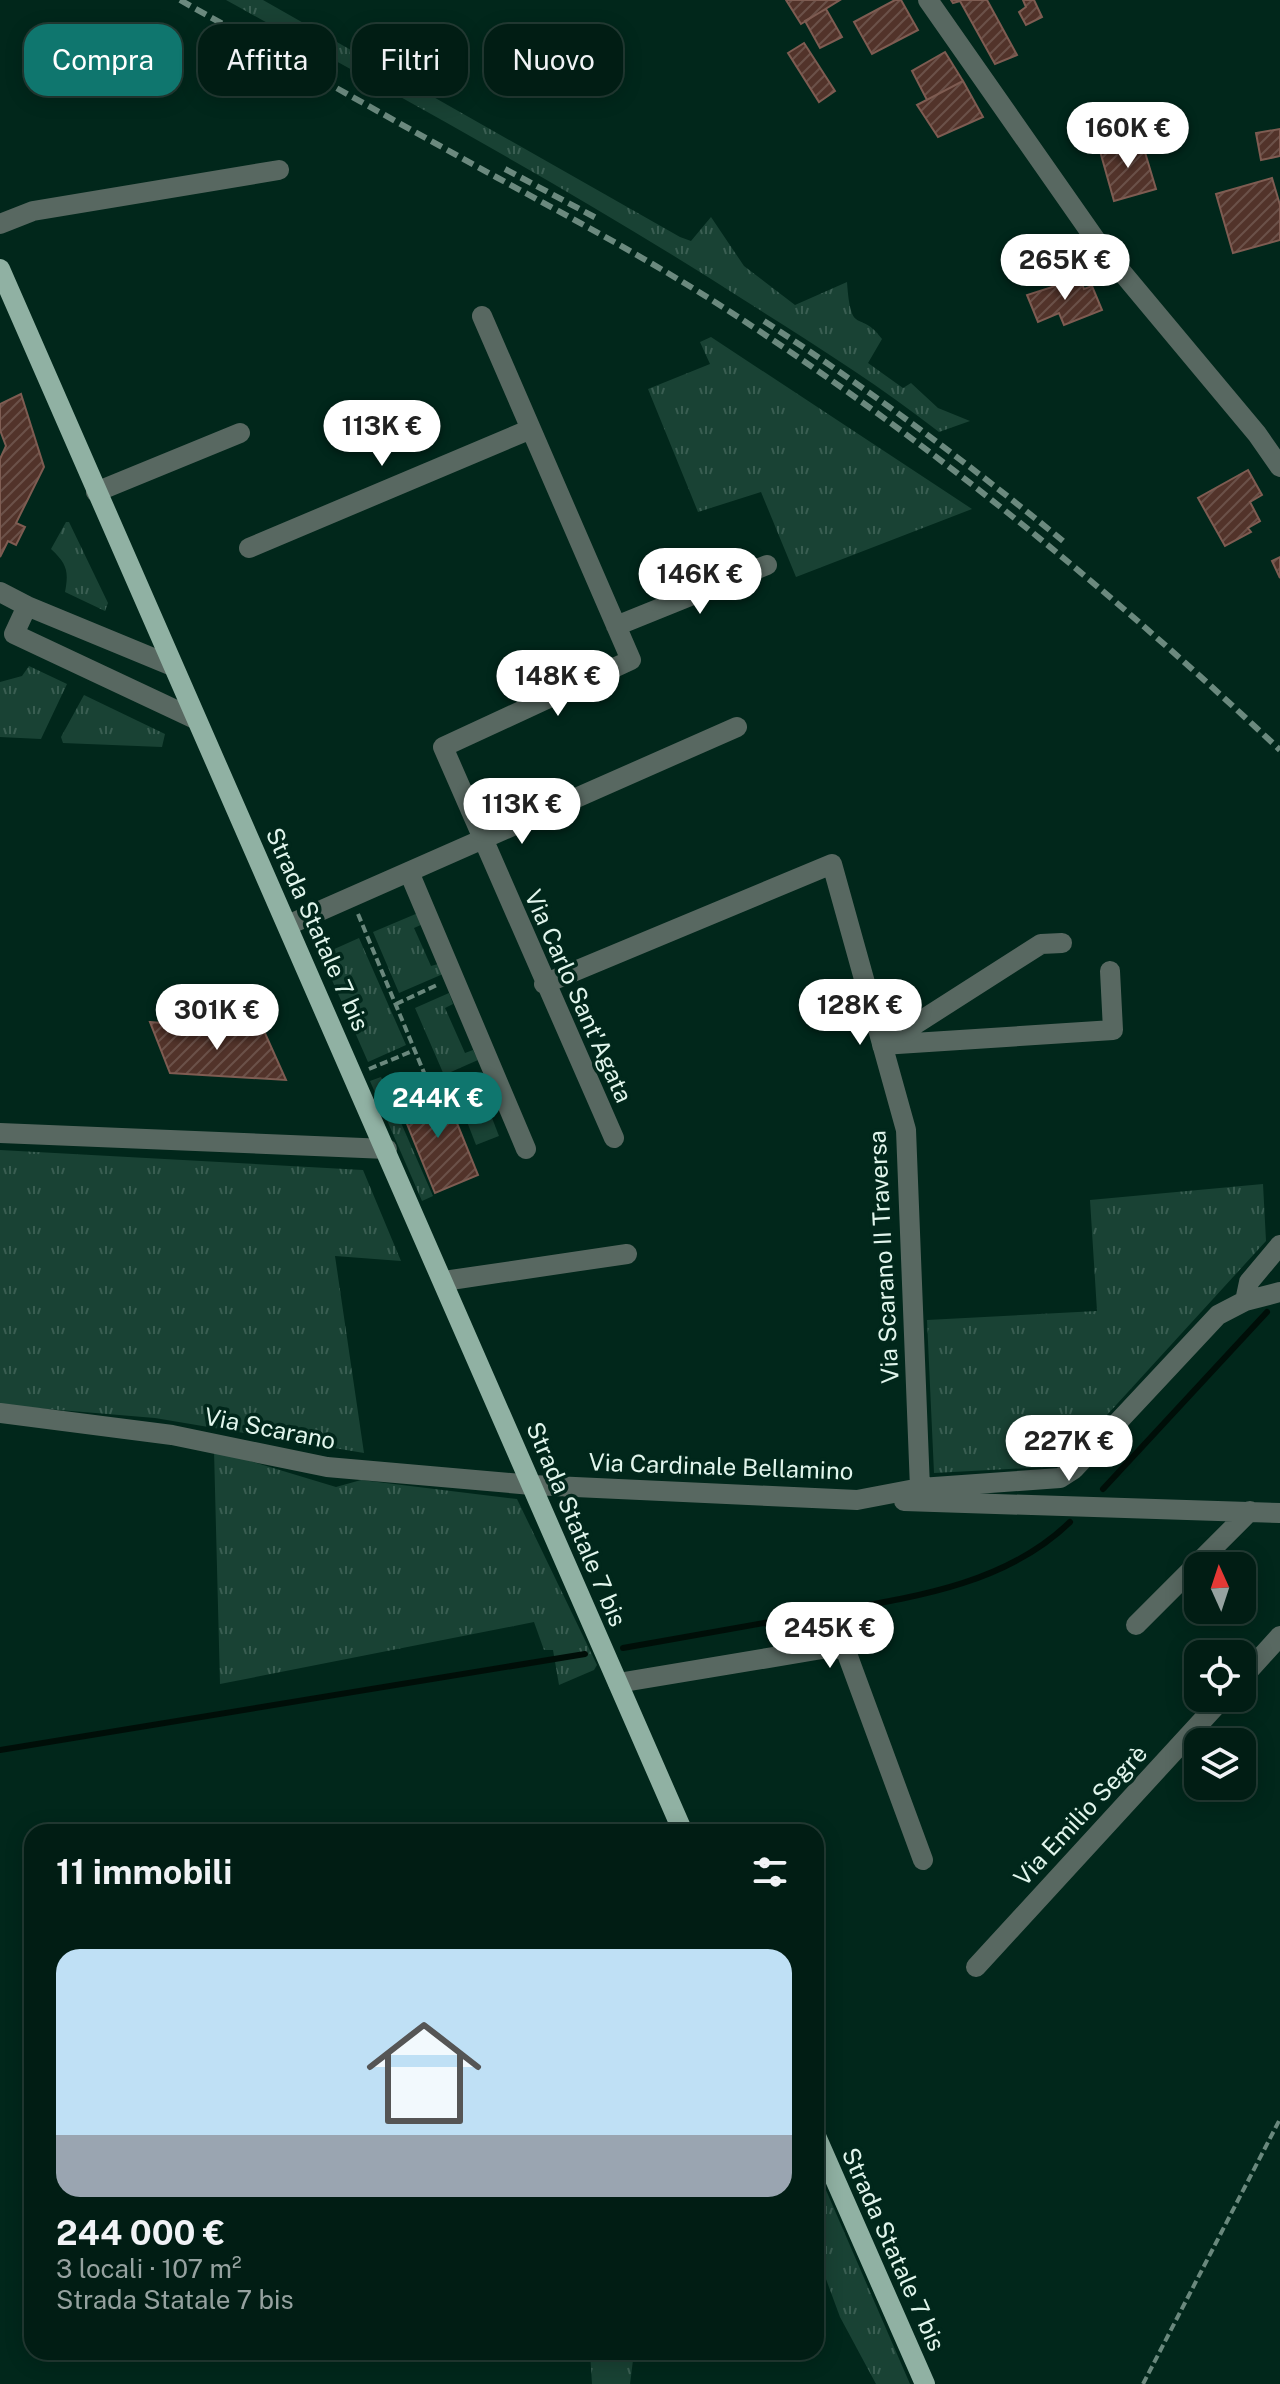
<!DOCTYPE html>
<html lang="it">
<meta charset="utf-8">
<style>
:root{--surface:#011d14;--page:#0b261d;--text:#f1f3f6;--muted:#96a2a0;--line:#233b34;--accent:#0f766e}
body{margin:0;font-family:"Public Sans",sans-serif;background:var(--page);color:var(--text);height:100vh;display:flex;flex-direction:column;font-size:30px;white-space:nowrap}
*{box-sizing:border-box;margin:0}
p{font-size:26px;color:var(--muted)}
.icon{flex:none;width:44px;height:44px;fill:none;stroke:currentColor;stroke-width:2;stroke-linecap:round;stroke-linejoin:round}
.map{position:relative;flex:1;overflow:hidden}
.panel{position:absolute;left:24px;top:1824px;width:800px;height:536px;display:flex;flex-direction:column;background:var(--surface);border-radius:24px;box-shadow:0 4px 20px #0003,0 0 0 2px var(--line)}
.panel>*{flex:none}
.banner{position:absolute;left:24px;top:24px;width:800px;height:72px;display:flex;gap:16px}
.needle{width:52px;rotate:357deg}
.controls{position:absolute;left:1184px;top:1552px;display:grid;gap:16px}
.controls a{display:grid;place-items:center;width:72px;height:72px;border-radius:16px;background:var(--surface);box-shadow:0 4px 20px #0003,0 0 0 2px var(--line);font-size:40px}
.price{position:absolute;translate:-50% -68px;padding:0 18px;border-radius:28px;background:#fff;color:#222;font-size:26px;line-height:52px;filter:drop-shadow(0 2px 4px #0008)}
.price::after{content:'';position:absolute;left:50%;top:48px;width:24px;height:18px;margin-left:-12px;background:inherit;clip-path:polygon(0 0,100% 0,50% 100%)}
.price.active{background:var(--accent);color:#fff}
ul{padding:0;list-style:none}
li{display:grid;align-content:center;gap:16px;height:424px;padding:0 32px}
li span{display:grid;place-items:center;height:248px;border-radius:24px;color:#555}
li>.icon{margin-inline-start:auto}
span .icon{width:144px;height:144px;fill:#fffc;stroke-width:1}
li b{font-size:34px}
h2{display:flex;justify-content:space-between;align-items:center;height:96px;padding:0 32px;font-size:34px}
.pill{padding:0 28px;border-radius:24px;background:var(--surface);box-shadow:0 4px 20px #0003,0 0 0 2px var(--line);font-size:28px;line-height:72px}
.pill.active{background:var(--accent);color:#fff}
.map>svg:first-child{display:block}
.grass{fill:url(#grass-tufts)}
.garden{fill:#194234}
.lines{fill:none;stroke-linecap:round;stroke-linejoin:round}
.stream{stroke:#000e08;stroke-width:6}
.building{fill:url(#building-hatch);stroke:#7e5c52;stroke-width:2}
.path{stroke:#6a887d;stroke-width:4;stroke-dasharray:8 4;stroke-linecap:butt}
.minor{stroke:#586861;stroke-width:20}
.major{stroke:#90b1a3;stroke-width:20}
.rail{stroke:#6b897e;stroke-width:6;stroke-dasharray:12 6;stroke-linecap:butt}
.labels{text-anchor:middle;dominant-baseline:central;stroke-width:7;stroke-linejoin:round;paint-order:stroke}
.street-label{font-size:24px;fill:#e1f5ec;stroke:#01271b}
</style>
<div class="map">
<svg width="1280" height="2384" viewBox="0 0 1280 2384">
<defs>
<pattern id="grass-tufts" width="24" height="20" patternUnits="userSpaceOnUse" patternTransform="scale(2)"><rect width="24" height="20" fill="#194234"/><path d="M3 7l-1-3M5 7V3M7 7l1-3M15 17l-1-3M17 17v-4M19 17l1-3" fill="none" stroke="#3a5e52"/></pattern>
<pattern id="building-hatch" width="6" height="6" patternUnits="userSpaceOnUse" patternTransform="scale(2)"><rect width="6" height="6" fill="#52332a"/><path d="M-1 1l2-2M0 6l6-6M5 7l2-2" fill="none" stroke="#6b5149"/></pattern>
</defs>
<rect width="100%" height="100%" fill="#01271b"/>
<path class="grass" d="M226,0H263L680,237L691,241L711,217L744,266L795,305L847,282C851,339 860,308 882,339L868,363L903,388L911,383L938,408L970,421L939,432C878,384 810,342 744,300C576,192 400,97 226,0Z
M711,337L972,509L796,577L761,492L698,512L648,389L710,364L700,342Z
M66,522H69L108,603L105,611L65,592C69,571 67,564 51,549Z
M29,666L67,684L41,739L0,737V682L22,676Z
M84,695L165,734L162,747L63,743L61,737Z
M418,913L423,924L414,928L431,966L438,964L443,974L399,993L373,932Z
M359,938L406,1045L368,1062L321,955Z
M449,993L453,1004L445,1008L465,1053L473,1050L478,1060L444,1075L415,1008Z
M381,1077L433,1196L422,1201L370,1081Z
M0,1150L363,1170L401,1261L335,1256L364,1453L155,1418L0,1405Z
M1263,1184L1266,1241L1064,1462L1047,1467L934,1473L927,1320L1097,1311L1090,1200Z
M214,1450L336,1487L361,1480L517,1499L597,1665L594,1670L559,1685L553,1650H544L534,1622L220,1684Z
M816,2167L910,2384H876L840,2317L816,2252Z
M590,2352H634L630,2384H592Z"/>
<path class="garden" d="M482,1092L499,1136L476,1145L459,1101Z"/>
<g class="lines">
<path class="stream" d="M1103,1489L1267,1312
M623,1648C685,1637 747,1626 809,1615C900,1599 1001,1589 1070,1522
M0,1750L585,1654"/>
</g>
<path class="building" d="M786,0H840L801,24Z
M895,0H901L918,30L872,54L854,22Z
M951,0H987L1017,55L995,64L960,1L953,3Z
M1023,0H1034L1042,17L1026,25L1019,12L1026,7Z
M826,9L842,37L820,48L805,21Z
M804,43L835,91L819,102L788,53Z
M945,52L963,81L927,100L912,71Z
M963,81L983,117L938,137L917,105Z
M1280,129V156L1261,160L1256,133Z
M1141,139L1156,189L1114,201L1100,151Z
M1272,178L1280,205V240L1233,253L1216,194Z
M1080,278L1084,289L1092,286L1102,310L1064,325L1059,313L1038,322L1027,295Z
M21,394L44,467L16,523L25,527L16,545L8,541L0,557V459L6,446L0,430V404Z
M1248,470L1262,495L1250,502L1260,521L1248,528L1251,532L1225,546L1198,498Z
M1280,557V578L1272,561Z
M150,1022L264,1031L286,1080L170,1073Z
M442,1086L478,1175L435,1193L399,1104Z"/>
<g class="lines">
<path class="path" d="M358,914L425,1075
M396,1004L437,985
M369,1069L415,1050
M1143,2384L1280,2119"/>
<path class="minor" d="M928,0L1100,246L1257,434L1280,467
M0,224L33,211L279,170
M482,316L631,660L443,747L614,1138
M96,492L240,433
M249,548L531,429
M0,592L27,606
M616,626L767,565
M170,665L27,606L14,634L195,719
M409,872L526,1149
M288,925L737,727
M544,984L832,864L906,1130L920,1488
M886,1043L1041,944L1062,943
M882,1045L1113,1030L1110,971
M0,1133L387,1149
M444,1281L627,1254
M1245,1301L1249,1282L1280,1245
M0,1413L172,1435L327,1467L532,1485L857,1500L920,1488L1060,1478L1074,1469L1218,1315L1245,1301L1280,1292
M904,1501L1280,1513
M1136,1625L1250,1511
M1242,1678L1280,1636
M618,1683L834,1647L846,1651L923,1860
M976,1967L1223,1698"/>
<path class="major" d="M0,269L683,1832
M816,2136L925,2384"/>
<path class="rail" d="M180,0C285,59 391,119 496,177C571,218 646,258 718,304C920,434 1105,585 1280,750
M505,169L600,220
M764,321C868,389 967,462 1063,541"/>
</g>
<g class="labels">
<g class="street-label">
<text transform="translate(318 929) rotate(66)">Strada Statale 7 bis</text>
<text transform="translate(579 996) rotate(66)">Via Carlo Sant'Agata</text>
<text transform="translate(883 1257) rotate(-93)">Via Scarano II Traversa</text>
<text transform="translate(270 1428) rotate(11)">Via Scarano</text>
<text transform="translate(721 1466) rotate(2)">Via Cardinale Bellamino</text>
<text transform="translate(577 1524) rotate(67)">Strada Statale 7 bis</text>
<text transform="translate(1080 1815) rotate(-47)">Via Emilio Segrè</text>
<text transform="translate(894 2249) rotate(66)">Strada Statale 7 bis</text>
</g>
</g>
</svg>
<div class="controls">
<a><svg class="needle" viewBox="-14 -14 28 28"><path d="M0-13l5 13h-10z" fill="#e53935"/><path d="M0 13l5-13h-10z" fill="#96a2a0"/></svg></a>
<a><svg class="icon" aria-label="locate" viewBox="0 0 24 24"><circle cx="12" cy="12" r="6"/><path d="M12 2v4M12 18v4M2 12h4M18 12h4"/></svg></a>
<a><svg class="icon" aria-label="layers" viewBox="0 0 24 24"><path d="M12 4l9 5-9 5-9-5zM3 14l9 5 9-5"/></svg></a>
</div>
<b class="price" style="left:1128px;top:170px">160K €</b>
<b class="price" style="left:1065px;top:302px">265K €</b>
<b class="price" style="left:382px;top:468px">113K €</b>
<b class="price" style="left:700px;top:616px">146K €</b>
<b class="price" style="left:558px;top:718px">148K €</b>
<b class="price" style="left:522px;top:846px">113K €</b>
<b class="price" style="left:860px;top:1047px">128K €</b>
<b class="price" style="left:217px;top:1052px">301K €</b>
<b class="price active" style="left:438px;top:1140px">244K €</b>
<b class="price" style="left:1069px;top:1483px">227K €</b>
<b class="price" style="left:830px;top:1670px">245K €</b>
<div class="banner">
<a class="pill active">Compra</a>
<a class="pill">Affitta</a>
<a class="pill">Filtri</a>
<a class="pill">Nuovo</a>
</div>
<section class="panel">
<h2>11 immobili<svg class="icon" aria-label="filters" viewBox="0 0 24 24"><path d="M4 7h16M4 17h16"/><circle cx="9" cy="7" r="2"/><circle cx="15" cy="17" r="2"/></svg></h2>
<ul>
<li><span style="background:linear-gradient(#bfe0f5 75%,#9aa5b1 0)"><svg class="icon" aria-label="home" viewBox="0 0 24 24"><path d="M3 11l9-7 9 7M6 9v11h12V9"/></svg></span><div><b>244 000 €</b><p>3 locali · 107 m²</p><p>Strada Statale 7 bis</p></div></li>
</ul>
</section>
</div>
